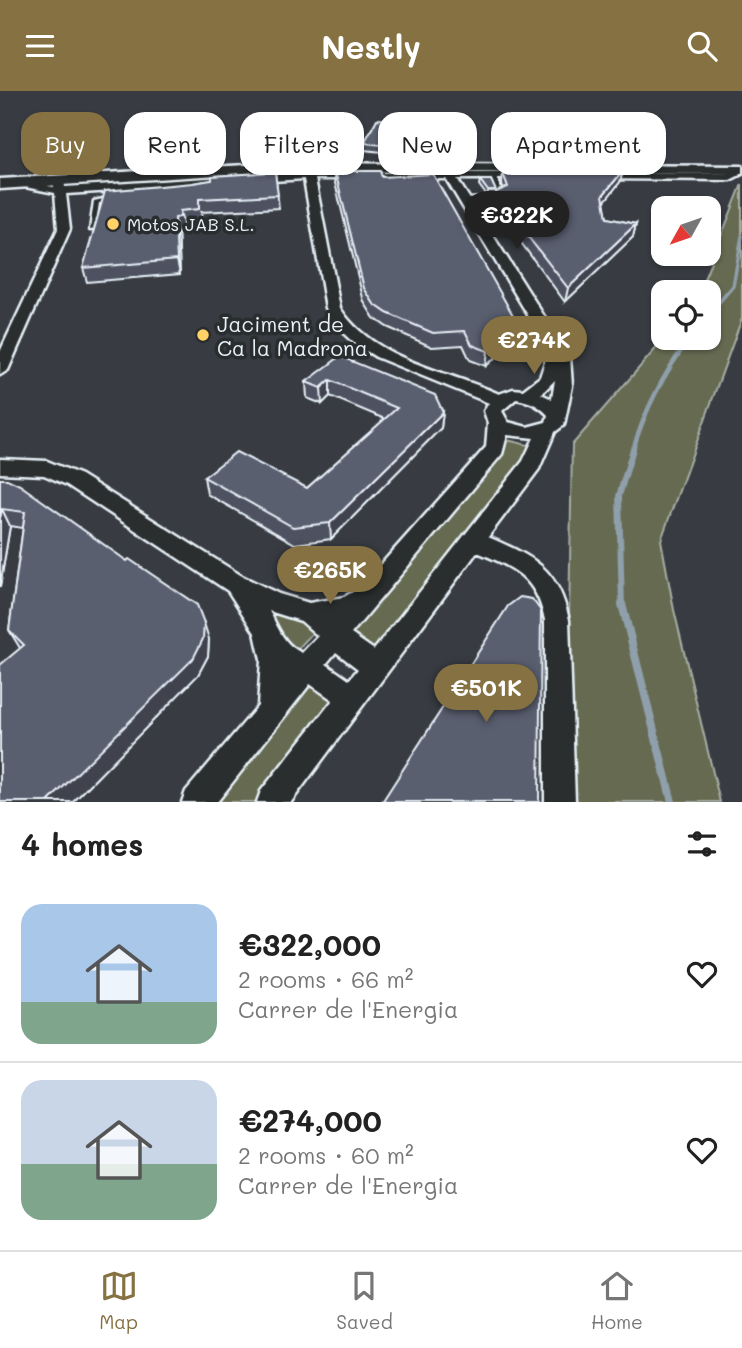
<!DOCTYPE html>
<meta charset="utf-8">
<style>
:root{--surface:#fff;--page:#f2f2f2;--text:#222;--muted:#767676;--line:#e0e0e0;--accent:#857141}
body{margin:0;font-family:Mali,sans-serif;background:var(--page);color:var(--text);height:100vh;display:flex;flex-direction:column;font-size:26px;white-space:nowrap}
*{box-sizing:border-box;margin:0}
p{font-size:23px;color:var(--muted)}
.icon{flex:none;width:38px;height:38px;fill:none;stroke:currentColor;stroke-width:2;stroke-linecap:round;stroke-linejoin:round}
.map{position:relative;height:711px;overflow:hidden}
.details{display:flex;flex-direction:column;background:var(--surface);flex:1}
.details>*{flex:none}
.banner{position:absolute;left:21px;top:21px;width:700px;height:63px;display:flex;gap:14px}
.needle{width:46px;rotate:230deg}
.fabs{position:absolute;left:651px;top:105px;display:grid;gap:14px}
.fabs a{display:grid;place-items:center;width:70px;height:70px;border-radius:14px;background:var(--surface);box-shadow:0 2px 5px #0004;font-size:35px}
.price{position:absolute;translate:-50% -60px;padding:0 16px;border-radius:24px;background:var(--accent);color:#fff;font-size:23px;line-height:46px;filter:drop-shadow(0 2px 4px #0008)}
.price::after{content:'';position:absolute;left:50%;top:42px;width:21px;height:16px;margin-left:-10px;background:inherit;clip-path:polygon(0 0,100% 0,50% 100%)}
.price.active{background:#222;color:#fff}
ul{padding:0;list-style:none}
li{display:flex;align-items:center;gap:21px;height:175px;padding:0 21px}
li+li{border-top:2px solid var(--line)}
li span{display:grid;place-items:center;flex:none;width:196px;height:140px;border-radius:21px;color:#555}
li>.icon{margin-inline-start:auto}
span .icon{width:84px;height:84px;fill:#fffc;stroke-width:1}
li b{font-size:30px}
h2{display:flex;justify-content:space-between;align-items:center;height:84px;padding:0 21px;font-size:30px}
.pill{padding:0 24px;border-radius:21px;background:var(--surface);box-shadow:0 2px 5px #0004;font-size:24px;line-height:63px}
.pill.active{background:var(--accent);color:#fff}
header{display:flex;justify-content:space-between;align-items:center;height:91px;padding:0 21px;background:var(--accent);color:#fff;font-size:32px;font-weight:700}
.dock{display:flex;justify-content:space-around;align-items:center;height:98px;border-top:2px solid var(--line);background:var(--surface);font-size:19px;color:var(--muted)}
.dock a{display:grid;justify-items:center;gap:4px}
.dock .active{color:var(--accent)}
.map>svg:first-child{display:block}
.green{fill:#656b51;stroke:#a6aea4;stroke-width:2}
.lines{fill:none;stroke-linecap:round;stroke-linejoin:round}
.stream-far3{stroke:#8f9fab;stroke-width:3.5}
.stream-far2{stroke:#8f9fab;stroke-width:4.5}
.stream-far1{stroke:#8f9fab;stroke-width:6}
.stream{stroke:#8f9fab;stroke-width:8}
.lane-casing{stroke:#e8f1f8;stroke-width:5}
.street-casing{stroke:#e8f1f8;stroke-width:5}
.secondary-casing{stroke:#e8f1f8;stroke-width:5}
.lane{fill:#2a2d2e;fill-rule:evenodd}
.street{fill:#2a2d2e;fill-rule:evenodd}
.secondary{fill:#2a2d2e;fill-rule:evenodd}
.wall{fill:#4d5160;stroke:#e8f1f8;stroke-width:2}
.shaded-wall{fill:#3f424e;stroke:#e8f1f8;stroke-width:2}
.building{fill:#5a5e70;stroke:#e8f1f8;stroke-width:2}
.poi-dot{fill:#ffd166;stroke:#2a2d2e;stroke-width:2.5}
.labels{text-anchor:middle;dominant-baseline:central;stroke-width:7;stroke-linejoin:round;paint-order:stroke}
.far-poi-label{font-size:18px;fill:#e8f1f8;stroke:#2a2d2e;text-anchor:start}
.poi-label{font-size:21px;fill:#e8f1f8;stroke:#2a2d2e;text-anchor:start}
</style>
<header><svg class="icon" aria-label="menu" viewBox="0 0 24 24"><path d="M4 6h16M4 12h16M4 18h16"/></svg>Nestly<svg class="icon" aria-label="search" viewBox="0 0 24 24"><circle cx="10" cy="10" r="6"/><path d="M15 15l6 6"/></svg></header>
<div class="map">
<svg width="742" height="711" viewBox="0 0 742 711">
<rect width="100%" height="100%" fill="#383c42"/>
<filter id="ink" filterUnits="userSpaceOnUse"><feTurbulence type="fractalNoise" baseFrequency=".0143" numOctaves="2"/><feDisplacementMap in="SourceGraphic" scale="14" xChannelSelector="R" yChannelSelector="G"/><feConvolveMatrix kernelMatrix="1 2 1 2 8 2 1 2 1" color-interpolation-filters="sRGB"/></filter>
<g filter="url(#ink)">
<path class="green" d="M261,79L432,81L297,83L75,97L69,94Z
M742,93V227L661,449L674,519L720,711H575L569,531L572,354L665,247H709V201H699Z
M507,349L532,355L522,375L373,560L350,544L499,366Z
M269,522H289L316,538L297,559L272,542Z
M312,593L334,609L255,711H214Z"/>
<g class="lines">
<path class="stream-far3" d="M709,223L733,195L742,145"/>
<path class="stream-far2" d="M633,359C645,318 664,282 690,247"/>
<path class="stream-far1" d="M622,515L619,405L633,358"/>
<path class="stream" d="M622,513L672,711"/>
<defs>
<path id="lane" d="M493,83L496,85L504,107L496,111H463V109L465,108L495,107L499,105L490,85Z
M116,105L119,107L118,108L99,112L95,138L90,139L94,110Z"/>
<path id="street" d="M447,74L451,75L454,82H530L535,85L530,88H457L570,266L572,295L564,334L555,341L539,378L488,446C534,466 558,477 569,529L575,711H545V529C536,486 515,477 477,461L291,711H257L261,700L333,609L310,593L217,711H182L186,700L258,615L261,569L255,542L228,500L67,394L44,384L0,382V368L47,370L81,384L242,485L279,503L309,512L344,506L360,497L486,356L488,332L484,320L489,312L376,266L355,253L339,238L326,217L304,88L66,103L70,138L8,279L0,284V261L58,138L55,102L10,93L15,90L54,96V90L59,87L64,90L65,96L290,82H444L442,77ZM315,88H446L549,259L540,286L523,299L513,298L499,303C446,279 374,270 340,217ZM555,289L552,308L541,303ZM516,308C529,310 539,314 548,324L546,331L527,336L508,331L502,320ZM507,344L534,347L523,370L374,559L351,543L502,363ZM269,520L301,530L318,545L302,562C283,553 279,538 269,520ZM336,561L358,578L349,589L326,573Z
M733,76L740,84L730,89L595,88L590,85L595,82L729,83L728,79Z"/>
<path id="secondary" d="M281,72L742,75V83L281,80L0,98V88Z"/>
</defs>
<use href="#lane" class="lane-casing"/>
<use href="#street" class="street-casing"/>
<use href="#secondary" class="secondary-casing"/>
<use href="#lane" class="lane"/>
<use href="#street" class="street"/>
<use href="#secondary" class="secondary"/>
</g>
<path class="wall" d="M422,38L392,62L364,59V52Z
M335,80L382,86L518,233L516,248L486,275L470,269L463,254L432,256L387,236L374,227L364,211L335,92Z
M623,80L620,91L604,111L607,127L636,133L633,146L565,211L496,118L494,114L495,104L487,105L479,94L480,89L496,101L503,98L502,93L503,82Z
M275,81L279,117L201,121L202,131L183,132L182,139L178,140L180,183L87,191L83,177L193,92L212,89Z
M346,268L443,321L441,337L331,448L295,453L207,403L204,386L307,397L385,328L330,305L322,313L307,307L306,291Z
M0,388L127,470L209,548L208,565L198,584L73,711H0L20,557L9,539L23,437L10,435L0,496Z"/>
<path class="shaded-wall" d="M422,31V38L392,62V55Z
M623,80L620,91L600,116L603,104Z
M488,100H496V104L487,105Z
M180,120L183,132L182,139L178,140L180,183L177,169L175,127Z
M636,133L633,146L565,211L568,197Z
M518,233L516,248L486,275L488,260Z
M330,289V305L322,313L321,297Z
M443,321L441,337L331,448L330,432Z
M2,418L10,435L0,496V427Z
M204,532L209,548L208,565L198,584L73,711H48Z"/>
<path class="building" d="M377,28L422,31L392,55L364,52Z
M335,80H380L382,86L433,83L518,233L488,260L472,254L465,240L433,242L387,222L374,213L364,197Z
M623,80L603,104L607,127L636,133L568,197L497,106L496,101L508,96L503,82Z
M275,81L278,104L199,108V118L180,120V126L175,127L177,169L83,177L105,100L193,92L212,89V85Z
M480,89H491L496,100H488Z
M342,264L346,268L435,304L443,321L330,432L293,436L204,386L236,361L307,397L397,317L330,289L321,297L306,291Z
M0,388H7L20,394L127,470L129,468L197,514L204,532L203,548L193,568L48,711H0V574L24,554L9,539L25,421L2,418L0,427Z
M520,506L532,508L541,520L539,711H382L508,515Z"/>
</g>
<g class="poi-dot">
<circle cx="113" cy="133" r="7"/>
<circle cx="203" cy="244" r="7"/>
</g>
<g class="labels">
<g class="far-poi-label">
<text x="127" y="133">Motos JAB S.L.</text>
</g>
<g class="poi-label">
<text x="217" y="232">Jaciment de<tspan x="217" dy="24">Ca la Madrona</tspan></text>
</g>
</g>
</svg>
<div class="fabs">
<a><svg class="needle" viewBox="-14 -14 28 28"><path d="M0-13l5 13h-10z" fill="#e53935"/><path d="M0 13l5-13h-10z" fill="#767676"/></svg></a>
<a><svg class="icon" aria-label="locate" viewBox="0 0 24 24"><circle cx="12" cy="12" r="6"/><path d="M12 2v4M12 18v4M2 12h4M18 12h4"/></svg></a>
</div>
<b class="price active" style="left:517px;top:160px">€322K</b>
<b class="price" style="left:534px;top:285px">€274K</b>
<b class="price" style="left:330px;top:515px">€265K</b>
<b class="price" style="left:486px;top:633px">€501K</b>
<div class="banner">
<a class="pill active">Buy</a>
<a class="pill">Rent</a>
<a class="pill">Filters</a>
<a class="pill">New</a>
<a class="pill">Apartment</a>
</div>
</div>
<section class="details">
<h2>4 homes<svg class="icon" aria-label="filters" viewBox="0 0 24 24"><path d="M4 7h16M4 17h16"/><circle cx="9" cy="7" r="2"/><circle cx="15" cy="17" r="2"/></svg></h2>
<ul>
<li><span style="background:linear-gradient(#a9c7e8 70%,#7fa58c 0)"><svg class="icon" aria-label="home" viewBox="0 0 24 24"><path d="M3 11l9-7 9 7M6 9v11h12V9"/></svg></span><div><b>€322,000</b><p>2 rooms · 66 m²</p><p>Carrer de l'Energia</p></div><svg class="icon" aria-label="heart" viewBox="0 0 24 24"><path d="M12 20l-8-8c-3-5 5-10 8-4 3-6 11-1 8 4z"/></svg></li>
<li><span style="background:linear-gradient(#c9d6e8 60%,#7fa58c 0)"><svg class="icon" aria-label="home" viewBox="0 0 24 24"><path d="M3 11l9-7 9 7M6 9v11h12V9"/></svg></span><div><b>€274,000</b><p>2 rooms · 60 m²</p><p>Carrer de l'Energia</p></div><svg class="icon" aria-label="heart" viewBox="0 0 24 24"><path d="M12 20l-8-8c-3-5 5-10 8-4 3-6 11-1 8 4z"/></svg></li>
</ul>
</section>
<nav class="dock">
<a class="active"><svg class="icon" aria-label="map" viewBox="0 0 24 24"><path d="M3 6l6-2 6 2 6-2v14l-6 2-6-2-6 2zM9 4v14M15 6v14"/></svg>Map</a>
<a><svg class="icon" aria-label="saved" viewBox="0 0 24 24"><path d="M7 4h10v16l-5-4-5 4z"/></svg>Saved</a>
<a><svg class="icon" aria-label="home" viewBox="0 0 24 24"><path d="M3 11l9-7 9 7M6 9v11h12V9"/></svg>Home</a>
</nav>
